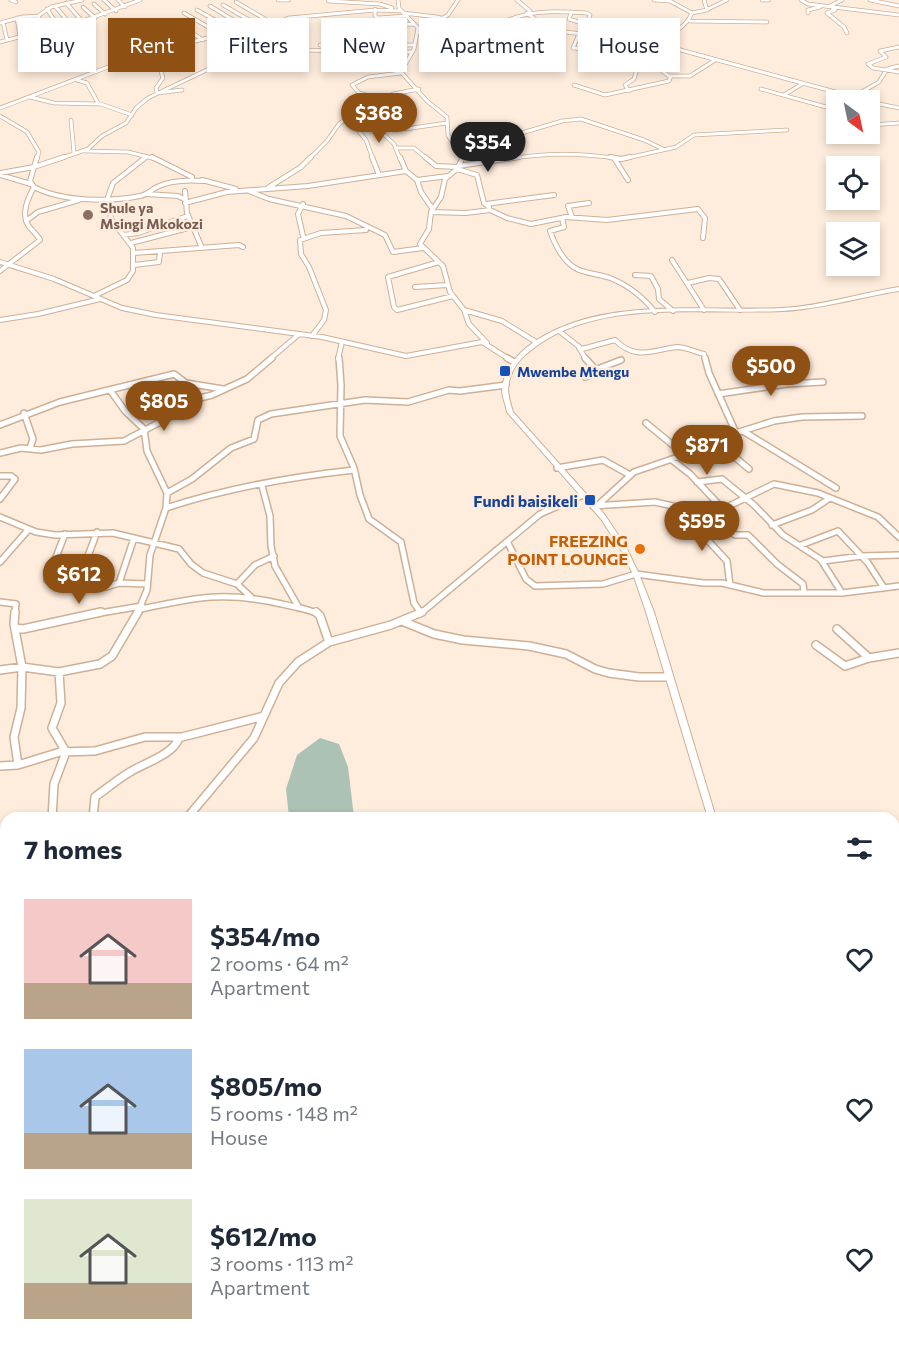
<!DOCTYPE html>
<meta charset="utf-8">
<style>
:root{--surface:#fff;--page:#f2f2f3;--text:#1f2937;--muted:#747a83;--accent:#8e5013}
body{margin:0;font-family:Commissioner,sans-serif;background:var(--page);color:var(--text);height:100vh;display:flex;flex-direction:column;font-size:22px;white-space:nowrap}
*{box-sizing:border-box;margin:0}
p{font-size:20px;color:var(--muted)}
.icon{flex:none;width:33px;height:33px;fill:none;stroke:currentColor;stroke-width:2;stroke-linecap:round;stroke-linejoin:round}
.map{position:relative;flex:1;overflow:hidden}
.drawer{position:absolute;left:0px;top:812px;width:900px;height:536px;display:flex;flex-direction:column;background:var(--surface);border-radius:18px 18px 0 0;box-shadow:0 3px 9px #0003}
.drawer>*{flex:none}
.top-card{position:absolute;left:18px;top:18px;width:864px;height:54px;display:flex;gap:12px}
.needle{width:39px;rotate:147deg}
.buttons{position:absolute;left:826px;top:90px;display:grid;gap:12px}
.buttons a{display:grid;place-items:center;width:54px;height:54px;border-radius:0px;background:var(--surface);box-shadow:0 3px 9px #0003;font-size:30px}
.price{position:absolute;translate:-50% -51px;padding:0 14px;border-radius:21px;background:var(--accent);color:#fff;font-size:20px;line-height:39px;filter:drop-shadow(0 2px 3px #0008)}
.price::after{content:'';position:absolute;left:50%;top:36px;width:18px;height:14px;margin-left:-9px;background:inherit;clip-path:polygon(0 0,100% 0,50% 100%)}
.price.current{background:#222;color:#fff}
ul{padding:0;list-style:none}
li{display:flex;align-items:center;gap:18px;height:150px;padding:0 24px}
li span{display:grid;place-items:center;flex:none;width:168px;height:120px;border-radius:0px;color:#555}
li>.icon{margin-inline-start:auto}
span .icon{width:72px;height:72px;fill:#fffc;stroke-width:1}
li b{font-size:26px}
h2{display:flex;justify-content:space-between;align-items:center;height:72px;padding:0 24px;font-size:26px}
.pill{padding:0 21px;border-radius:0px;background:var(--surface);box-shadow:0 3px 9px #0003;font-size:21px;line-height:54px}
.pill.current{background:var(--accent);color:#fff}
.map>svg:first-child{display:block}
.green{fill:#acc2b4}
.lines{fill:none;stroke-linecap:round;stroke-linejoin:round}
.minor-far4-casing{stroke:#cdb096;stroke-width:4.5}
.minor-far3-casing{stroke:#cdb096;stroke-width:6}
.minor-far2-casing{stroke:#cdb096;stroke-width:8}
.minor-far1-casing{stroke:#cdb096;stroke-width:10}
.minor-casing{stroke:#cdb096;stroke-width:11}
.major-casing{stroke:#cdb096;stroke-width:2}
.minor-far4{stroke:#fff;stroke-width:3}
.minor-far3{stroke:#fff;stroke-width:4}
.minor-far2{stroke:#fff;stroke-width:5}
.minor-far1{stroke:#fff;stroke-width:7}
.minor{stroke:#fff;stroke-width:8}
.major{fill:#fff;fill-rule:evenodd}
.education-dot{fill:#8d6e63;stroke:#feecdc;stroke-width:2}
.transit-dot{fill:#1a4fb4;stroke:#feecdc;stroke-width:2}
.food-dot{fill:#e8710a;stroke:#feecdc;stroke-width:2}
.labels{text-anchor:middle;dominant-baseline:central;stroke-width:5;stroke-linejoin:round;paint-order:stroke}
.far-education-label{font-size:14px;font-weight:bold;fill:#785e54;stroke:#feecdc;text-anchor:start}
.far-transit-label{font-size:14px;font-weight:bold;fill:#164399;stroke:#feecdc;text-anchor:start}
.transit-label{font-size:16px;font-weight:bold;fill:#164399;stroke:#feecdc;text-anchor:end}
.food-label{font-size:16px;font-weight:bold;fill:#c56008;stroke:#feecdc;text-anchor:end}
</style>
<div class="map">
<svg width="899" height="1346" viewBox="0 0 899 1346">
<rect width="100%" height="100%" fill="#feecdc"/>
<path class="green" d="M320,738L339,744L348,767L354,817H289L286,789L297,755Z"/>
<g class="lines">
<defs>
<path id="minor-far4" d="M11,0L16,2
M104,0L116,11
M118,0L125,7
M278,0H289
M398,0L399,8L418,28L414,49L401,72L427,101L447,117L448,135L462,159
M517,0L530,11
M654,0L669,1
M668,0L692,13
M762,0H769
M801,0L808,4L899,15
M842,0L830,6L835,10L827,13L844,27L847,33
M870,0L899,6
M328,1L380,4L392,8
M236,2L275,25
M66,3L83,22
M94,4L105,14
M223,5L261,27
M55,6L72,26
M210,6L248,29
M83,7L95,18
M47,9L60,29
M375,9V16L378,18L406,16
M708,9L727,0
M197,10L249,39
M184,13L239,45
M403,13L437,17L474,27
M527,13L541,24L542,29
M571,13L569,19L604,30L602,37
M808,13V10L820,7
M17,18L20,37
M325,20L333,28L414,24
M690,21L767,22
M3,22L7,40
M0,23L22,17L38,16
M496,26C525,9 555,11 587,13L590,15L588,20L602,24L600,29
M639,27L643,24L659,27
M185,28L203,40
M45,30L50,33L140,0
M157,30L158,34L151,36L162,43L165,50
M418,32L452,34L477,29L524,27L649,42C666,37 685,30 692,13L707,10L704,0
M443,34L437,21L448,15L458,0
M579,34L573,48C598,51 628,60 649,42
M606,37C620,30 635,32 647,42
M0,42L45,30L38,16L51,7L82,0
M651,42L865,100
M162,43L192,34
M320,45H415
M899,47L880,51L886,57L868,64L873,68L899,72
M296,50L411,52
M158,51L162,57L160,68L163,78L156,88L157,93L182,90
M383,53L375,58L374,69H401
M635,63L658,68L669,76H690L715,60
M77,80L87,83L98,103L132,115
M574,85L605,95L669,81L671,76
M761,89L837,110
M629,91L625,85L634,79L637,69L634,65L640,56L637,51
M784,95L802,84
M30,97L54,103L99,104
M853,97L879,82L887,69L899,66
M381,99L359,93L352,85L368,77L401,73
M870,102L899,108
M0,108L137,56L215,36L285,24L286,19L289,18L375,10L402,11
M0,116L27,132L39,152L37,159
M347,118L391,123L405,129L447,123
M71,120L74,153
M370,121L394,144L400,159
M870,125L899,123
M357,129L366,140L373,159
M455,145L483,143
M396,148H414L427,159
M85,151L128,152L156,159
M518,157L515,135L562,121L581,119L644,140L663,149
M59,159L88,149L102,136L126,123L136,108L148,98L215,66L232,54L239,45L267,27
M144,159L146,157
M309,159L327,141L339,124L354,113L393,94L419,89
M509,159C544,153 583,153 619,159
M623,159L676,147L694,135L787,130"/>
<path id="minor-far3" d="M152,157L192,177
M372,157L379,175
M400,157L406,171L417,180L421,192L432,208
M425,157L436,166L458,167
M463,157L457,169L445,179L441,197L431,212L429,229L420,244L443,266L450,292L464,310L502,321L536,342
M610,157L621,159L630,157
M614,158L628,180
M459,166L519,157
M457,169L477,175L484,203L489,207
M0,173L34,167L64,157
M0,175L31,184
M202,180L236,189
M417,180L448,176
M34,187C63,202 109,202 140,196C147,195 151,190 157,187C171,180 188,180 203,181
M266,189L301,167L311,157
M185,191L187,213L202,248
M249,191L269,199L346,216L385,235L393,252L423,248
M146,194L178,196L184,199
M185,203L227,192L308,186L406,171
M303,204L298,214L303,236
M486,204L554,195
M431,212L466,213L490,210L507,218L531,224L566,217L607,220L698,209L705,218L703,238
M572,217L568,206L589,203
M562,218L564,227L550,231C555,245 563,262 577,269C587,274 600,274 610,278C628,285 643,297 655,312
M26,221L38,212L79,200
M123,235L138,233L188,216
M131,243L192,227
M134,253L239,245L243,247
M672,260L704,310
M0,262L54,279L122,308L156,315L322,337L406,356L482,342L509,359
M439,262L388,277L394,307L397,310L453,296
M134,265L159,262L160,252
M0,271L40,240C37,234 31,230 28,225C21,213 28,198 34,187L30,181L37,157
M635,275L651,276L658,289L659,299L673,311
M688,283L709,278L719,279L740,310
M415,287L448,285
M94,296L127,280L133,271V248L111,219L108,197L113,183L146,157
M464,310L469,324L487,343
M0,320L38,314L100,299
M559,331L582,349L615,340C636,361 652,350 677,347C685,347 696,352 704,354L705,359
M312,336L324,320L326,310L309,267L301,254L300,240L321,233L366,230
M579,348L586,359
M270,359L298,335
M338,359L342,342"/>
<path id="minor-far2" d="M339,358L341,385L340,436L354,468L360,495L369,519L401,542L414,603L421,613
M507,358L514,362
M585,358L595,369L592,375L585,377
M705,358L709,373L736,433
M595,370L621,360
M110,390L125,411L144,429L147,451L167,493L166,508L150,555L147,590L137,614
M718,394L787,384L823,382
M24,413L33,439L30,448
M646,423L685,455
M0,425L60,402L174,374L186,383L223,389
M743,431L836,488
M717,442L749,469
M0,453L21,448L41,450L72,444L124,441L185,409L196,399L212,395L247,379L272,358
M672,460L690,474L723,509
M557,468L603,460L630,475
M0,476H11L15,479L0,499
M697,482L722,479L754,505L783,535L823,561L862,556L899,555
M262,486L270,516L271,546L275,566L299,608
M167,493L192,479L231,448L254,439L258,420L271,414L365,400L408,402L449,390L460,391L506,385
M598,505L634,472L710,446L736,433L774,421L802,417L862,416
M593,506L655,502L677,507L695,515H702L723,509L774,484L818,493L878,517L899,537
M166,508C227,488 290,477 354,470
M715,513L735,535H748L777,564L803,584L804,592
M695,515L702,534L727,561L730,585
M0,517L36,532L55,535L113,533L179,549L191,564L203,573L237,584L251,597
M772,525L812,510L830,498
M97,532L77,585L106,587L119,583
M134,538L119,583L147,584
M508,543L526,579L535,586L603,584L636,574L703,583H722L764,593H842L899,586
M801,545L838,531L868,563L884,588
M821,560L842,593
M0,562L28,530
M47,580L65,534
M237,584L255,565L274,556
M0,602L16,604L15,614
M141,609C197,597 225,591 282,604C293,607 307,608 318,614
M94,614L142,606
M420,614L540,514L583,495"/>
<path id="minor-far1" d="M15,612L14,624L22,667L21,708L14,737L18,765
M316,612L320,616L329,642
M402,621L434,634L463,640L529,646L566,654L595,669L609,673L639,677H668
M15,628L23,629L101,612
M837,629L869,658
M816,645L845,666L869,658L899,653
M0,670L22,667L59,672L100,664L112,656L138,612
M0,766L18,765L60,752L95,751L145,737H182L264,716
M52,818L54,784L66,752L52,728L61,703L59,672
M93,818L95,797C106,789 118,779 130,772C144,763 173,755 179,738
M187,818L254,738L279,683L298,662L329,642L391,625L422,612
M0,872H6"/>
<path id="minor" d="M0,950L6,947
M0,1024L6,1007
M0,1153L6,1147
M894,1261L899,1260
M136,1341L137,1346
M301,1341V1346
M751,1346L764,1341"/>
<path id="major" d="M899,287V291C860,297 822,309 782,311C703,315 595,297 530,351C518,360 509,373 508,389C508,396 511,405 513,412L605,515L626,547L639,574L654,612L716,818H708L646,612L633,574L620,548L601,519L507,412C506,405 502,397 502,390C503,373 514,358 526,348C593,294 703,312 783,308C822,306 860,293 899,287Z
M835,1341H847V1346H835Z"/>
</defs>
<use href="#minor-far4" class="minor-far4-casing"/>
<use href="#minor-far3" class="minor-far3-casing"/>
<use href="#minor-far2" class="minor-far2-casing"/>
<use href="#minor-far1" class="minor-far1-casing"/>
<use href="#minor" class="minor-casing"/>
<use href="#major" class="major-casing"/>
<use href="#minor-far4" class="minor-far4"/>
<use href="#minor-far3" class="minor-far3"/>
<use href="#minor-far2" class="minor-far2"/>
<use href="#minor-far1" class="minor-far1"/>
<use href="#minor" class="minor"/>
<use href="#major" class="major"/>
</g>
<circle class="education-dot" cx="88" cy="215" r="6"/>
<g class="transit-dot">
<rect x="499" y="365" width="12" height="12" rx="3"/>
<rect x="584" y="494" width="12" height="12" rx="3"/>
</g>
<circle class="food-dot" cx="640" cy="549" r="6"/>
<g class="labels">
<g class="far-education-label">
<text x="100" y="207">Shule ya<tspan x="100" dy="16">Msingi Mkokozi</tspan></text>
</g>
<g class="far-transit-label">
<text x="517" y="371">Mwembe Mtengu</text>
</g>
<g class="transit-label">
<text x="578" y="500">Fundi baisikeli</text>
</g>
<g class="food-label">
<text x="628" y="540">FREEZING<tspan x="628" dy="18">POINT LOUNGE</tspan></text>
</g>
</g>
</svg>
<div class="buttons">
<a><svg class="needle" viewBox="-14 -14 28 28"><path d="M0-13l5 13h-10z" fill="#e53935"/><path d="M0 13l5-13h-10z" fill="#747a83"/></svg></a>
<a><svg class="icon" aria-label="locate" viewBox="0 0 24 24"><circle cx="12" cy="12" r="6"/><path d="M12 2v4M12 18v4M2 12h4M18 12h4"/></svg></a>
<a><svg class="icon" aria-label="layers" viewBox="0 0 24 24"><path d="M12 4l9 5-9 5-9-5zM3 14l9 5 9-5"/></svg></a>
</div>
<b class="price" style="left:379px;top:144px">$368</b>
<b class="price current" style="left:488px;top:173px">$354</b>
<b class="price" style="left:771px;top:397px">$500</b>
<b class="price" style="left:164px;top:432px">$805</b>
<b class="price" style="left:707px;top:476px">$871</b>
<b class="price" style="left:702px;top:552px">$595</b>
<b class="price" style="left:79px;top:605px">$612</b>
<div class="top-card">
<a class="pill">Buy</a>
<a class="pill current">Rent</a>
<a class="pill">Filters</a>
<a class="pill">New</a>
<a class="pill">Apartment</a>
<a class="pill">House</a>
</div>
<section class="drawer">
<h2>7 homes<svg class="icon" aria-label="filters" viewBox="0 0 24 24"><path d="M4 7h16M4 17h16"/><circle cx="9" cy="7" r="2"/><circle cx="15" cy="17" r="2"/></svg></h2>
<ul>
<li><span style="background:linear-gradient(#f6c9c9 70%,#b9a48a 0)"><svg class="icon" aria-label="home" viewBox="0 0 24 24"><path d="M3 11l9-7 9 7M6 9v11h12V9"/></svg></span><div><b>$354/mo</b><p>2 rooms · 64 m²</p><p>Apartment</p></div><svg class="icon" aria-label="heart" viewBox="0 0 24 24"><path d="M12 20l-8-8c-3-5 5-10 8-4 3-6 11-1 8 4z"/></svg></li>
<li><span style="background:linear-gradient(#a9c7e8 70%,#b9a48a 0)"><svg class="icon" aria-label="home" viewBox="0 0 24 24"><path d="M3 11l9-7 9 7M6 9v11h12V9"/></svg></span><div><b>$805/mo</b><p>5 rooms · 148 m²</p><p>House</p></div><svg class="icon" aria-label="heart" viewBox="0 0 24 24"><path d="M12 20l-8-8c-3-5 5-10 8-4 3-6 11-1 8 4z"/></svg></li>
<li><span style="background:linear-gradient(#dfe7d0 70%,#b9a48a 0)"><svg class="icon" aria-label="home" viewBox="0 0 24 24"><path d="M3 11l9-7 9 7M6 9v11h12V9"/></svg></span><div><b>$612/mo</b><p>3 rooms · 113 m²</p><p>Apartment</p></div><svg class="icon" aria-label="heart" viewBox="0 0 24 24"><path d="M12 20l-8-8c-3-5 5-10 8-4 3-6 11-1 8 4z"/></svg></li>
</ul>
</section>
</div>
